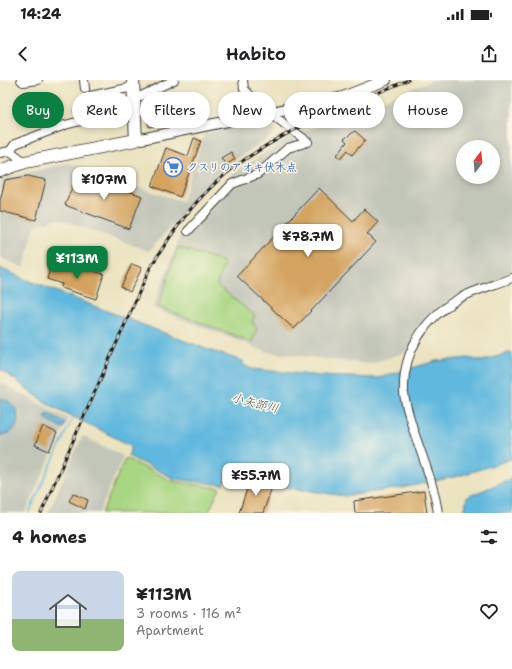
<!DOCTYPE html>
<meta charset="utf-8">
<style>
:root{--surface:#fff;--page:#f6f6f6;--text:#202124;--muted:#757577;--accent:#0b8043}
body{margin:0;font-family:"Shantell Sans","Klee One",sans-serif;background:var(--page);color:var(--text);height:100vh;display:flex;flex-direction:column;font-size:15px;white-space:nowrap}
*{box-sizing:border-box;margin:0}
p{font-size:13px;color:var(--muted)}
.icon{flex:none;width:22px;height:22px;fill:none;stroke:currentColor;stroke-width:2;stroke-linecap:round;stroke-linejoin:round}
.map{position:relative;height:433px;overflow:hidden}
.drawer{display:flex;flex-direction:column;background:var(--surface);flex:1}
.drawer>*{flex:none}
.hud{position:absolute;left:12px;top:12px;width:488px;height:36px;display:flex;gap:8px}
.needle{width:26px;rotate:16deg}
.controls{position:absolute;left:456px;top:60px;display:grid;gap:8px}
.controls a{display:grid;place-items:center;width:44px;height:44px;border-radius:50%;background:var(--surface);box-shadow:0 2px 6px #0003;font-size:20px}
.price{position:absolute;translate:-50% -34px;padding:0 9px;border-radius:8px;background:#fff;color:#222;font-size:13px;line-height:26px;filter:drop-shadow(0 1px 2px #0008)}
.price::after{content:'';position:absolute;left:50%;top:24px;width:12px;height:9px;margin-left:-6px;background:inherit;clip-path:polygon(0 0,100% 0,50% 100%)}
.price.selected{background:var(--accent);color:#fff}
ul{padding:0;list-style:none}
li{display:flex;align-items:center;gap:12px;height:100px;padding:0 12px}
li span{display:grid;place-items:center;flex:none;width:112px;height:80px;border-radius:8px;color:#555}
li>.icon{margin-inline-start:auto}
span .icon{width:48px;height:48px;fill:#fffc;stroke-width:1}
li b{font-size:17px}
h2{display:flex;justify-content:space-between;align-items:center;height:48px;padding:0 12px;font-size:17px}
.pill{padding:0 14px;border-radius:18px;background:var(--surface);box-shadow:0 2px 6px #0003;font-size:14px;line-height:36px}
.pill.selected{background:var(--accent);color:#fff}
.status{display:flex;justify-content:space-between;align-items:center;height:28px;padding:0 20px;background:var(--surface);direction:ltr}
.status svg{height:11px;fill:currentColor}
header{display:flex;justify-content:space-between;align-items:center;height:52px;padding:0 12px;background:var(--surface);font-size:18px;font-weight:600}
.map>svg:first-child{display:block}
.industrial{fill:#c2c6b9;fill-rule:evenodd}
.green{fill:#a9d683;stroke:#627950}
.water{fill:#61b8de;stroke:#3e6a7d}
.lines{fill:none;stroke-linecap:round;stroke-linejoin:round}
.stream{stroke:#61b8de;stroke-width:1.5}
.building{fill:#d3a35f}
.minor-casing{stroke:#3b3a35;stroke-width:10}
.major-casing{stroke:#3b3a35;stroke-width:12}
.highway-casing{stroke:#3b3a35;stroke-width:14}
.minor{stroke:#fff;stroke-width:8}
.major{stroke:#fff;stroke-width:10}
.highway{stroke:#fff;stroke-width:12}
.rail-casing{stroke:#1c1c1c;stroke-width:3}
.rail{stroke:#fcf5e5;stroke-width:1.5;stroke-dasharray:4.5;stroke-linecap:butt}
.labels{text-anchor:middle;dominant-baseline:central;stroke-width:3;stroke-linejoin:round;paint-order:stroke}
.shop-label{font-size:11px;font-weight:bold;fill:#366cbe;stroke:#fcf5e5;text-anchor:start}
.water-label{font-size:12px;font-style:italic;fill:#385a6a;stroke:#fcf5e5}
</style>
<div class="status"><b>14:24</b><svg viewBox="0 0 49 12"><path d="M0 12V9h3v3zM5 12V6h3v6zM10 12V3h3v9zM15 12V0h3v12zM26 1h20v11H26zM47 4h2v5h-2z"/></svg></div>
<header><svg class="icon" aria-label="back" viewBox="0 0 24 24"><path d="M15 5l-7 7 7 7"/></svg>Habito<svg class="icon" aria-label="share" viewBox="0 0 24 24"><path d="M12 15V3M7 8l5-5 5 5M5 13v7h14v-7"/></svg></header>
<div class="map">
<svg width="512" height="433" viewBox="0 0 512 433">
<rect width="100%" height="100%" fill="#fcf5e5"/>
<filter id="ink" filterUnits="userSpaceOnUse"><feTurbulence type="fractalNoise" baseFrequency=".025" numOctaves="2"/><feDisplacementMap in="SourceGraphic" scale="8" xChannelSelector="R" yChannelSelector="G"/><feConvolveMatrix kernelMatrix="1 2 1 2 8 2 1 2 1" color-interpolation-filters="sRGB"/></filter>
<filter id="wash" filterUnits="userSpaceOnUse"><feTurbulence type="fractalNoise" baseFrequency=".012" numOctaves="4" result="noise"/><feDisplacementMap in="SourceGraphic" scale="16" xChannelSelector="R" yChannelSelector="G"/><feGaussianBlur stdDeviation="0.9" result="paint"/><feColorMatrix in="noise" values="0 0 0 0 0 0 0 0 0 0 0 0 0 0 0 0 0 1.4 0 .05"/><feComposite in="paint" operator="in"/></filter>
<g filter="url(#wash)">
<rect width="100%" height="100%" fill="#ebe2c0"/>
<path class="industrial" d="M433,0H512V198L440,231L410,271L369,284L267,272L152,228L183,149L231,95L289,58ZM463,67H493V97H463Z
M267,39L276,53L225,87L149,171L57,138L35,146L24,188L0,177V99L69,83L110,99L182,121L205,53Z
M0,302L68,339L25,433H0Z
M82,356L123,376L99,433H48Z"/>
<path class="green" d="M178,167L224,182L217,205L255,236L252,241L257,249L252,262L158,227Z
M125,378L172,401L220,408L208,433H102Z"/>
<path class="water" d="M0,188L29,201L206,269L243,281V285L252,289L322,296L378,298L436,281L468,278L482,281L512,272V379L459,396L402,408L345,416L284,407L228,393L224,405L175,399L128,376L132,366L48,324L0,289Z
M0,318C23,322 24,354 0,356Z
M47,333L65,343L63,348L45,338Z
M512,398V433H464L467,417Z"/>
<g class="lines">
<path class="stream" d="M29,433L74,335"/>
</g>
<g id="blocks">
<path class="building" d="M152,17L158,45L149,47L144,21Z
M355,51L365,60L352,75L348,70L341,78L337,75L347,62L344,59Z
M194,58L201,61L180,117L152,106L166,68L188,76Z
M231,72L235,79L226,85L221,78Z
M78,93L142,116L129,149L65,125Z
M28,96L46,100L36,140L0,131V121L5,100Z
M319,108L353,141L364,129L378,142L367,154L376,162L294,249L237,196Z
M67,183L104,194L96,219L61,208L62,204L47,199L51,185L65,189Z
M132,184L142,188L130,212L121,207Z
M43,346L57,353L49,371L35,365Z
M251,397L273,404L263,433H239Z
M424,411L427,433H355L354,421Z
M73,413L88,420L85,429L69,421Z"/>
</g>
</g>
<g filter="url(#ink)">
<use href="#blocks" fill-opacity="0" stroke="#3b3a35" stroke-width="1"/>
<g class="lines">
<defs>
<path id="minor" d="M21,0L23,2L38,0
M84,0L85,9
M243,0L244,9L260,25L304,59
M78,31L90,16L133,7
M291,47L293,28
M10,71L25,82
M0,73L10,71L15,64L65,45L100,36L174,0
M188,151L232,104L258,94L288,68L308,62
M438,433C434,404 422,376 413,349C410,337 405,325 404,313C402,272 424,239 458,219C474,210 495,205 512,198"/>
<path id="major" d="M136,60L340,18L386,0"/>
<path id="highway" d="M0,91L25,82L136,60L133,0"/>
</defs>
<use href="#minor" class="minor-casing"/>
<use href="#major" class="major-casing"/>
<use href="#highway" class="highway-casing"/>
<use href="#minor" class="minor"/>
<use href="#major" class="major"/>
<use href="#highway" class="highway"/>
<defs>
<path id="rail" d="M41,433L150,188C166,162 183,136 204,114C259,57 337,31 408,0"/>
</defs>
<use href="#rail" class="rail-casing"/>
<use href="#rail" class="rail"/>
</g>
</g>
<defs>
<symbol id="supermarket-ring" viewBox="-11 -11 22 22"><circle r="9.5" fill="#fcf5e5" stroke="#3f7fe0" stroke-width="1.5"/><path d="M-6-5.5h2.5l.6 2H6L4.5 2H-2.5L-4.4-4H-6ZM-1.5 3.2a1.3 1.3 0 1 0 .1 0ZM3 3.2a1.3 1.3 0 1 0 .1 0Z" fill="#3f7fe0"/></symbol>
</defs>
<g fill-rule="evenodd">
<use href="#supermarket-ring" x="162" y="76" width="22" height="22"/>
</g>
<g class="labels">
<g class="shop-label">
<text x="187" y="87">クスリのアオキ伏木点</text>
</g>
<g class="water-label">
<text transform="translate(255 323) rotate(14)">小矢部川</text>
</g>
</g>
</svg>
<div class="controls">
<a><svg class="needle" viewBox="-14 -14 28 28"><path d="M0-13l5 13h-10z" fill="#e53935"/><path d="M0 13l5-13h-10z" fill="#757577"/></svg></a>
</div>
<b class="price" style="left:104px;top:121px">¥107M</b>
<b class="price" style="left:308px;top:178px">¥78.7M</b>
<b class="price selected" style="left:77px;top:200px">¥113M</b>
<b class="price" style="left:256px;top:417px">¥55.7M</b>
<div class="hud">
<a class="pill selected">Buy</a>
<a class="pill">Rent</a>
<a class="pill">Filters</a>
<a class="pill">New</a>
<a class="pill">Apartment</a>
<a class="pill">House</a>
</div>
</div>
<section class="drawer">
<h2>4 homes<svg class="icon" aria-label="filters" viewBox="0 0 24 24"><path d="M4 7h16M4 17h16"/><circle cx="9" cy="7" r="2"/><circle cx="15" cy="17" r="2"/></svg></h2>
<ul>
<li><span style="background:linear-gradient(#c9d6e8 60%,#8fb573 0)"><svg class="icon" aria-label="home" viewBox="0 0 24 24"><path d="M3 11l9-7 9 7M6 9v11h12V9"/></svg></span><div><b>¥113M</b><p>3 rooms · 116 m²</p><p>Apartment</p></div><svg class="icon" aria-label="heart" viewBox="0 0 24 24"><path d="M12 20l-8-8c-3-5 5-10 8-4 3-6 11-1 8 4z"/></svg></li>
</ul>
</section>
